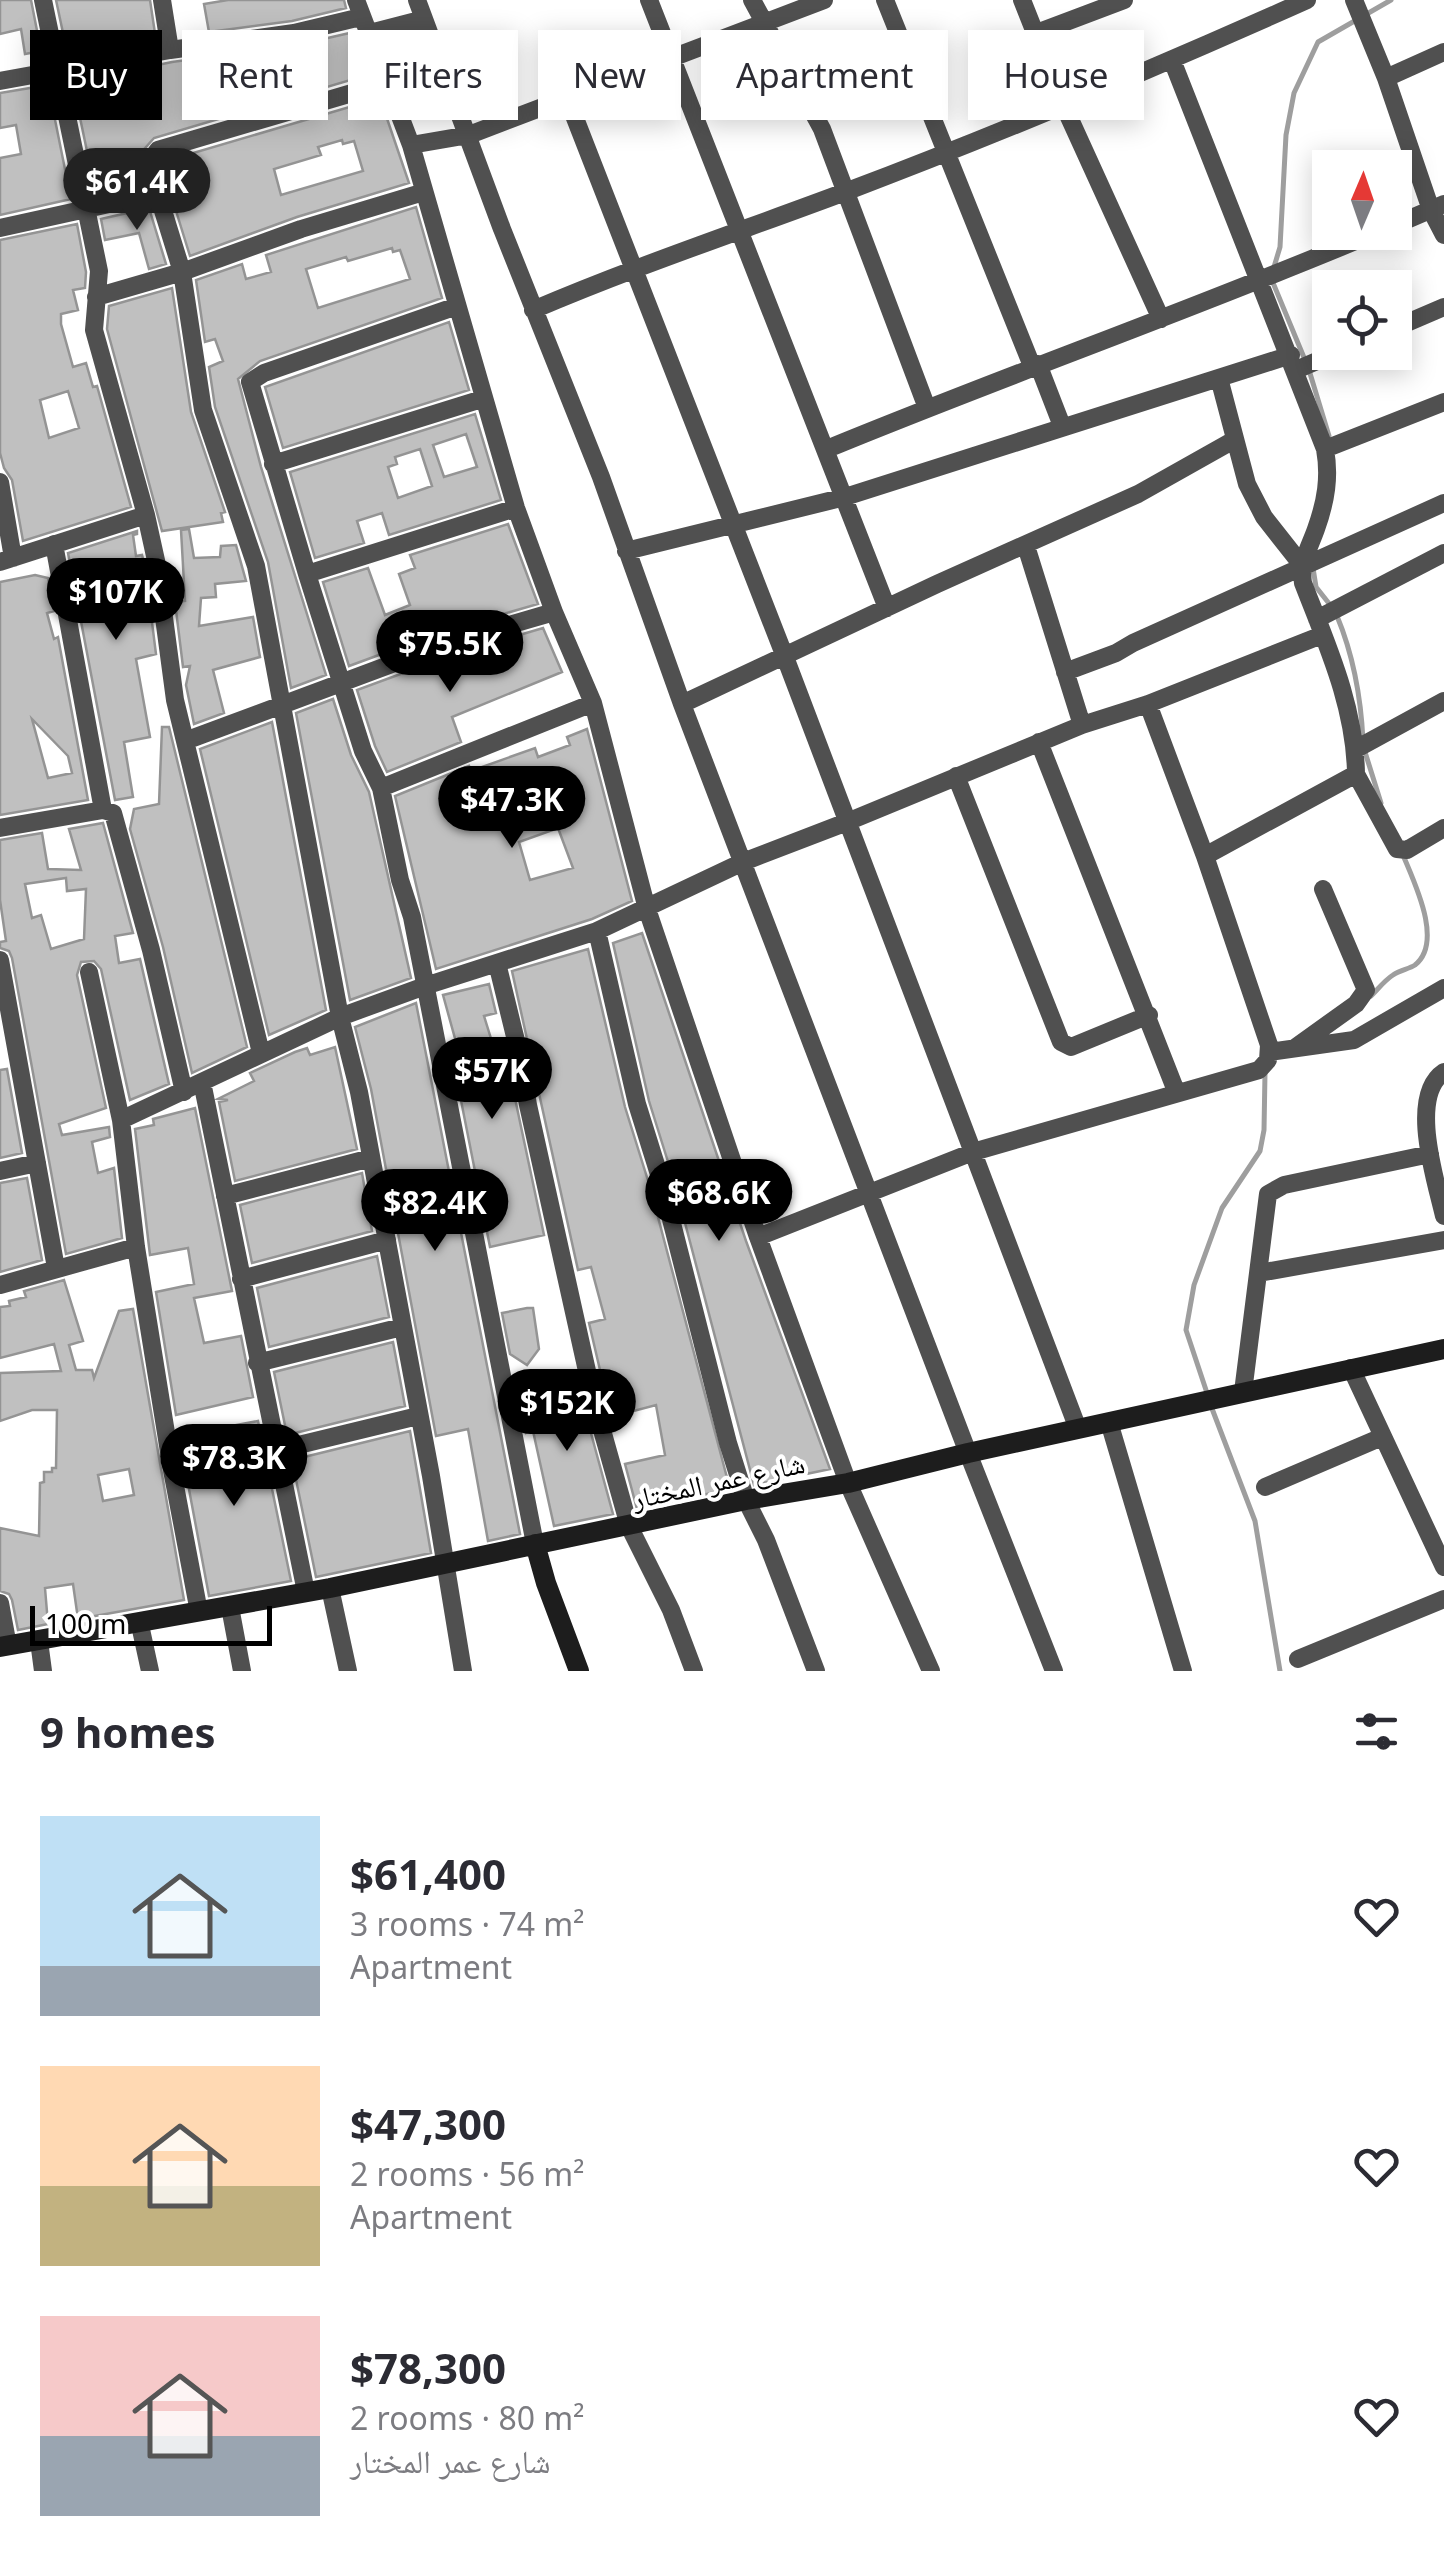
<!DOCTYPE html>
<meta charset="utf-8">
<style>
:root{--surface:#fff;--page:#f7f7f7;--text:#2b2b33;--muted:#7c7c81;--accent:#000}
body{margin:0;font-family:"Noto Sans","Noto Naskh Arabic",sans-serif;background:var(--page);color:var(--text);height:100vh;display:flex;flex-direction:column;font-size:38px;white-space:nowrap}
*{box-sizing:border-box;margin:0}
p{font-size:32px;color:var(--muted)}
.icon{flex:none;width:55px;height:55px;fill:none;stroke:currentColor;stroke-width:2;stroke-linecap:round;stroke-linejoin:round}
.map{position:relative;height:1671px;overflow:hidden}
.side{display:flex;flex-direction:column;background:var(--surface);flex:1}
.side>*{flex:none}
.guide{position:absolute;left:30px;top:30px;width:1385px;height:90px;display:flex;gap:20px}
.needle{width:65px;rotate:2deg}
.buttons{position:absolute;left:1312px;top:150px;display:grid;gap:20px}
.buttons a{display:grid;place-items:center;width:100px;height:100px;border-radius:0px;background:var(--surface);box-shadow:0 5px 25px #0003;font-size:50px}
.scale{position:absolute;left:30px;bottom:25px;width:242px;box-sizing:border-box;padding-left:10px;border:5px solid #000;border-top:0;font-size:28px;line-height:35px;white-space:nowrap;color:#000;-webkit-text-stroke:8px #fff;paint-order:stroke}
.price{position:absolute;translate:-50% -85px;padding:0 22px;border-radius:35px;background:var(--accent);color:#fff;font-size:32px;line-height:65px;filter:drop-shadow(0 2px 5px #0008)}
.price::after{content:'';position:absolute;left:50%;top:60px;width:30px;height:22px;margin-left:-15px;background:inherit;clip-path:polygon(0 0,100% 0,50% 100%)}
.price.selected{background:#222;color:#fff}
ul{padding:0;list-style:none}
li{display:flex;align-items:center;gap:30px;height:250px;padding:0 40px}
li span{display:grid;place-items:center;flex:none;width:280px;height:200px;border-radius:0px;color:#555}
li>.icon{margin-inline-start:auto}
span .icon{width:120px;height:120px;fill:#fffc;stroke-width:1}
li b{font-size:42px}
h2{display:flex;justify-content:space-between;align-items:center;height:120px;padding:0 40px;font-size:42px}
.pill{padding:0 35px;border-radius:0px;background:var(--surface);box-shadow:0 5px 25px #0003;font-size:35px;line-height:90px}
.pill.selected{background:var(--accent);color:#fff}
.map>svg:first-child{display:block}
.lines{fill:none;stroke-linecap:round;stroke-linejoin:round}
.stream{stroke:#9e9e9e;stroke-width:5}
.building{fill:#c0c0c0;stroke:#949494;stroke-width:2.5;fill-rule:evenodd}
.street{stroke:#505050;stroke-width:18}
.secondary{stroke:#1d1d1d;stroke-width:20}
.labels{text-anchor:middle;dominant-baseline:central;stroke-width:8;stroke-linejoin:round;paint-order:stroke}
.street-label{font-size:28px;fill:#000;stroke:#fff}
</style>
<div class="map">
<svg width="1444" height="1671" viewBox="0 0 1444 1671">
<rect width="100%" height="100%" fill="#fff"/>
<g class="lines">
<path class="stream" d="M1274,267L1280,247L1286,135L1294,93L1318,42L1391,0
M1271,278L1305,360
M1309,370L1329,436
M1313,568L1316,587L1331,606
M1337,616C1354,657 1361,697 1363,741
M1365,752L1381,803
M1371,996C1378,989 1385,980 1393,975C1400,970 1409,969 1415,965C1444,942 1414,882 1403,855
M1208,1396L1186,1330L1194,1285L1222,1208L1260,1151L1264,1130L1265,1073
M1211,1406L1255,1521L1280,1671"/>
</g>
<path class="building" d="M0,0H31L41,51L25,54L21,29L0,34Z
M56,0H150L156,40L72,55L71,46L66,47Z
M228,0H344L346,8L292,21L209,32L204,4Z
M354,32L371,74L154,138L139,155L142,184L96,194L79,113L83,118L76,82L172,62L297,45Z
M48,85L71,199L0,215V158L21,154L16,125L0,128V93Z
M380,98L409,183L297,217L190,256L164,172L166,161ZM342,140L343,144L354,141L363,171L281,195L274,169L321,155L318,147Z
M416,207L442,298L260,361L238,379L261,467L326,675L291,688L268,562L215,407L209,367L223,361L215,339L205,342L196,280L242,264L246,279L271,272L266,255ZM392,248L393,252L400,250L410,279L318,308L306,269L346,257L348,261Z
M149,208L166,264L149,269L139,233L105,240L101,219Z
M77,224L86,272L85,288L73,290L78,310L61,314V324L73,367L86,363L93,387L97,386L131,507L23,541L12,480L4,468L0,453V240ZM68,391L79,428L49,438L40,400Z
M172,288L191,412L225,512L221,513L223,522L162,531L107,329L109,306Z
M449,322L469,390L283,448L265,387Z
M475,414L501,500L389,535L382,513L357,521L364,543L315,558L290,472ZM466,434L477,467L444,477L433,445ZM420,449L432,486L398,498L388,467L397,464L395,457Z
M508,524L538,604L444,631L349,666L323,582L368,568L385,615L410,605L399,574L415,568L410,555Z
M189,529L194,558L220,557L221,546L236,545L246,581L215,584L216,597L201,598L199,626L253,617L260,657L213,670L224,713L194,724L186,685L190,666L183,667L175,602L185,601L181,530Z
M137,531V534L133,535L136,556L142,555L145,567L156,654L136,659L150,737L124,742L133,797L115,800L68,553Z
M35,575L48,578L54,611L47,613L54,639L58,637L88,800L0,815V582ZM32,719L68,756L72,773L48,778Z
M543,628L562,672L452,717L461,742L387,772L375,746L357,690L452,655Z
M333,699L351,755L369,792L411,978L350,1000L296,713Z
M272,722L326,1010L269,1035L200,749Z
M162,727H169L247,1047L192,1073L163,947L130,829L134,809L159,804Z
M587,729L632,901L592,919L436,969L395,796L469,766L471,771L535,748L538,757L570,745L567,737ZM558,828L573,868L530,880L519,842Z
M103,823L133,933L115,936L119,963L140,959L169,1084L130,1100L101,969L94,961L81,962L77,975L106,1108L59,1124L62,1135L109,1127L110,1137L92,1142L98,1173L114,1168L122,1238L66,1254L12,958L9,951L0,948V942L6,941L0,900V840L42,833L48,869L81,870L69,829ZM66,878L67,891L86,889L84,939L51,949L41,915L32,918L25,884Z
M642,933L746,1241L830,1469L754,1485L674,1181L649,1101L613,943Z
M588,949L625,1107L650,1187L730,1489L637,1509L625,1464L665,1455L656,1405L611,1417L589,1323L605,1319L591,1267L578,1270L512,971Z
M489,984L496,1013L484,1016L493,1045L503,1042L544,1235L490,1247L452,1055L459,1053L443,995Z
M416,1003L520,1534L488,1541L468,1429L436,1436L371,1089L355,1027Z
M335,1047L357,1149L235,1181L219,1102L228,1100L218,1099L254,1081L250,1073L295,1052L307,1048L310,1055Z
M7,1069L22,1153L0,1158V1070Z
M195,1108L232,1291L194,1298L204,1343L241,1336L253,1397L176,1415L156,1292L194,1284L188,1248L150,1255L135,1129L154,1125L153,1119Z
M362,1173L372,1231L252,1263L240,1205Z
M27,1178L42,1260L0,1272V1183Z
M377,1256L389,1317L269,1347L257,1288Z
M64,1280L83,1341L69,1345L76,1370H92L94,1378L119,1311L133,1309L184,1600L78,1619L73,1584L45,1588L48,1624L18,1630L12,1600L9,1594L0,1591V1528L39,1536L40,1483L44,1482V1472H52V1468H56L57,1410H32L0,1421V1373L61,1371L54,1344L0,1358V1307L10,1306L9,1301L26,1297L24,1291ZM129,1469L134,1495L103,1501L98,1475Z
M527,1308H533L539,1349L527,1365L510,1354L502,1313Z
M393,1342L405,1406L287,1435L274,1372Z
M577,1382L613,1514L554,1526L533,1431L526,1433L521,1409L528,1407L524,1393Z
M258,1421L291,1581L209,1596L179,1436Z
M410,1431L431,1553L316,1577L292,1460Z"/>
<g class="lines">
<path class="street" d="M43,0L99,271L94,330L146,515L157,565L175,700L261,1053
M162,0L170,50L294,33L361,17
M356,0L411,145L516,508L554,612L593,703L647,909L758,1237L848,1483L931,1671
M417,0L502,229L601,477L682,704L968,1453L1054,1671
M649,0L887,608
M752,0L822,129L927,408
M885,0L1032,366
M1022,0L1064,106L1161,319
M1354,0L1386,78L1431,210L1444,235
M366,34L424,19
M1034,34L1124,0
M1172,60L1325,449C1330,477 1326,501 1316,529C1309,549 1300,561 1303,583C1327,645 1355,706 1356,774L1205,856
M1386,78L1444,52
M0,81L170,50
M386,83L158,150L150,161L152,175L182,272L301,229L424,192
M566,95L785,657L1078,1429
M411,145L469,135L824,0
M1395,225L1444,204
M0,228L159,193
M96,297L182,272L203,410L256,566L340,1017L359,1092L431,1476L463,1671
M533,310C636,266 741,231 845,192C1001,133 1155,68 1307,0
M1395,328L1444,307
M1038,364L1062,426
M1296,370L1338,352
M1219,378L1247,484L1264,517L1301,564
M827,449C1009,374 1195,309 1377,232
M1325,449L1444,402
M273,464L482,399
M0,482L13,558
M516,508L307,574L363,751L381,788L400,880L412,917L535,1544
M54,544L103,810
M1026,546L1082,725
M626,551L845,497L1291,355
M0,562L146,515
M307,574L250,382L264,373L457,306
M1317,619L1444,553
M1065,672L1116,653L1133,643L1444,503
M682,704L937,584L1138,494L1234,440
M185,741L448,643L554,612
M1039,742L1176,1091
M1356,749L1444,701
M1356,774L1397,849L1407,850L1444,828
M956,776L1061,1042L1071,1047L1149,1015
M381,788L593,703
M0,828L103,810L113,813L151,950L184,1092
M0,960L56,1268
M497,963L520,1057L528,1105L593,1398L629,1526L671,1610L694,1671
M89,972L121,1120L136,1247L172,1470L199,1612
M1296,1047L1356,1004L1366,990L1323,889
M1269,1052L1354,1040L1444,988
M1444,1072C1408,1096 1436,1181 1444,1216
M202,1082L306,1592
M121,1120L340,1017L425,986L597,931
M0,1171L37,1163
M225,1196L371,1158
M758,1237L973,1152L1259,1070L1268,1060L1269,1045L1205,856L1148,704
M1259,1273L1444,1240
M241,1279L387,1240
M0,1285L136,1247
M257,1363L402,1327
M1351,1368L1444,1567
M1243,1392L1268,1194L1284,1185L1430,1154
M1109,1422L1183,1671
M278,1450L418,1416
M1265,1487L1382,1437
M330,1588L348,1671
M0,1603L8,1646
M230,1607L242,1671
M140,1625L150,1671
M39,1641L43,1671
M1298,1659L1444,1599
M816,1671L766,1540L746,1500L728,1443L662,1184L637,1104L597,931L743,862L847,822L1082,725L1148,704L1322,635"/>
<path class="secondary" d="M535,1544L546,1583L579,1671
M0,1647L330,1588L746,1500L848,1483L968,1453L1444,1349"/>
</g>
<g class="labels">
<g class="street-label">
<text transform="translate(718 1480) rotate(-12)">شارع عمر المختار</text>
</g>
</g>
</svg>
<div class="buttons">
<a><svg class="needle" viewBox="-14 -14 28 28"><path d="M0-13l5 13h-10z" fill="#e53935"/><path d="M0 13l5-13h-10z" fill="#7c7c81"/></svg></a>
<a><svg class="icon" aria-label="locate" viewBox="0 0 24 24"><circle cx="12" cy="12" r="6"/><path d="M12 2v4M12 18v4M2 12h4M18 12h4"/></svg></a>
</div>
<div class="scale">100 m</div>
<b class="price selected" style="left:137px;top:233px">$61.4K</b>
<b class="price" style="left:116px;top:643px">$107K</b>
<b class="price" style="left:450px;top:695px">$75.5K</b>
<b class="price" style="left:512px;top:851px">$47.3K</b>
<b class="price" style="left:492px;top:1122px">$57K</b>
<b class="price" style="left:719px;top:1244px">$68.6K</b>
<b class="price" style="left:435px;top:1254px">$82.4K</b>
<b class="price" style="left:567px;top:1454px">$152K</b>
<b class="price" style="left:234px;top:1509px">$78.3K</b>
<div class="guide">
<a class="pill selected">Buy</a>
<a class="pill">Rent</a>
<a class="pill">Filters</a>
<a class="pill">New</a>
<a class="pill">Apartment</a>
<a class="pill">House</a>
</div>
</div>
<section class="side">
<h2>9 homes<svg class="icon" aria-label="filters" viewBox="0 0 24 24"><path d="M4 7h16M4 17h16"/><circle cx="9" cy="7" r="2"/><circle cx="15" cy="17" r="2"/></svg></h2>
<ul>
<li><span style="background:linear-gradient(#bfe0f5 75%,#9aa5b1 0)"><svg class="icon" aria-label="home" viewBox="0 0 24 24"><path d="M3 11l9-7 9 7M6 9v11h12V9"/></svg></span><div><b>$61,400</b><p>3 rooms · 74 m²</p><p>Apartment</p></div><svg class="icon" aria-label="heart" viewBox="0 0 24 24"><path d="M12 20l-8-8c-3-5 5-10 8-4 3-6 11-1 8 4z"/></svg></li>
<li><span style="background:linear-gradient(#ffd9b3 60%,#c2b280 0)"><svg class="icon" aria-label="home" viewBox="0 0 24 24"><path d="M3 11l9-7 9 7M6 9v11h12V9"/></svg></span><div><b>$47,300</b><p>2 rooms · 56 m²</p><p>Apartment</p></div><svg class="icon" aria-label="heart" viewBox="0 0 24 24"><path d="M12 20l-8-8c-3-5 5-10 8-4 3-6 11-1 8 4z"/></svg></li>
<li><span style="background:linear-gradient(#f6c9c9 60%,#9aa5b1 0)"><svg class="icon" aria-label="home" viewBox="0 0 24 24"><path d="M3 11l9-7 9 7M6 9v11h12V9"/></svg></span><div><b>$78,300</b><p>2 rooms · 80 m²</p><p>شارع عمر المختار</p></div><svg class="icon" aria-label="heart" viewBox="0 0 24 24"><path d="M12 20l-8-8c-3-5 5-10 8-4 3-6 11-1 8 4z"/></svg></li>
</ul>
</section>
